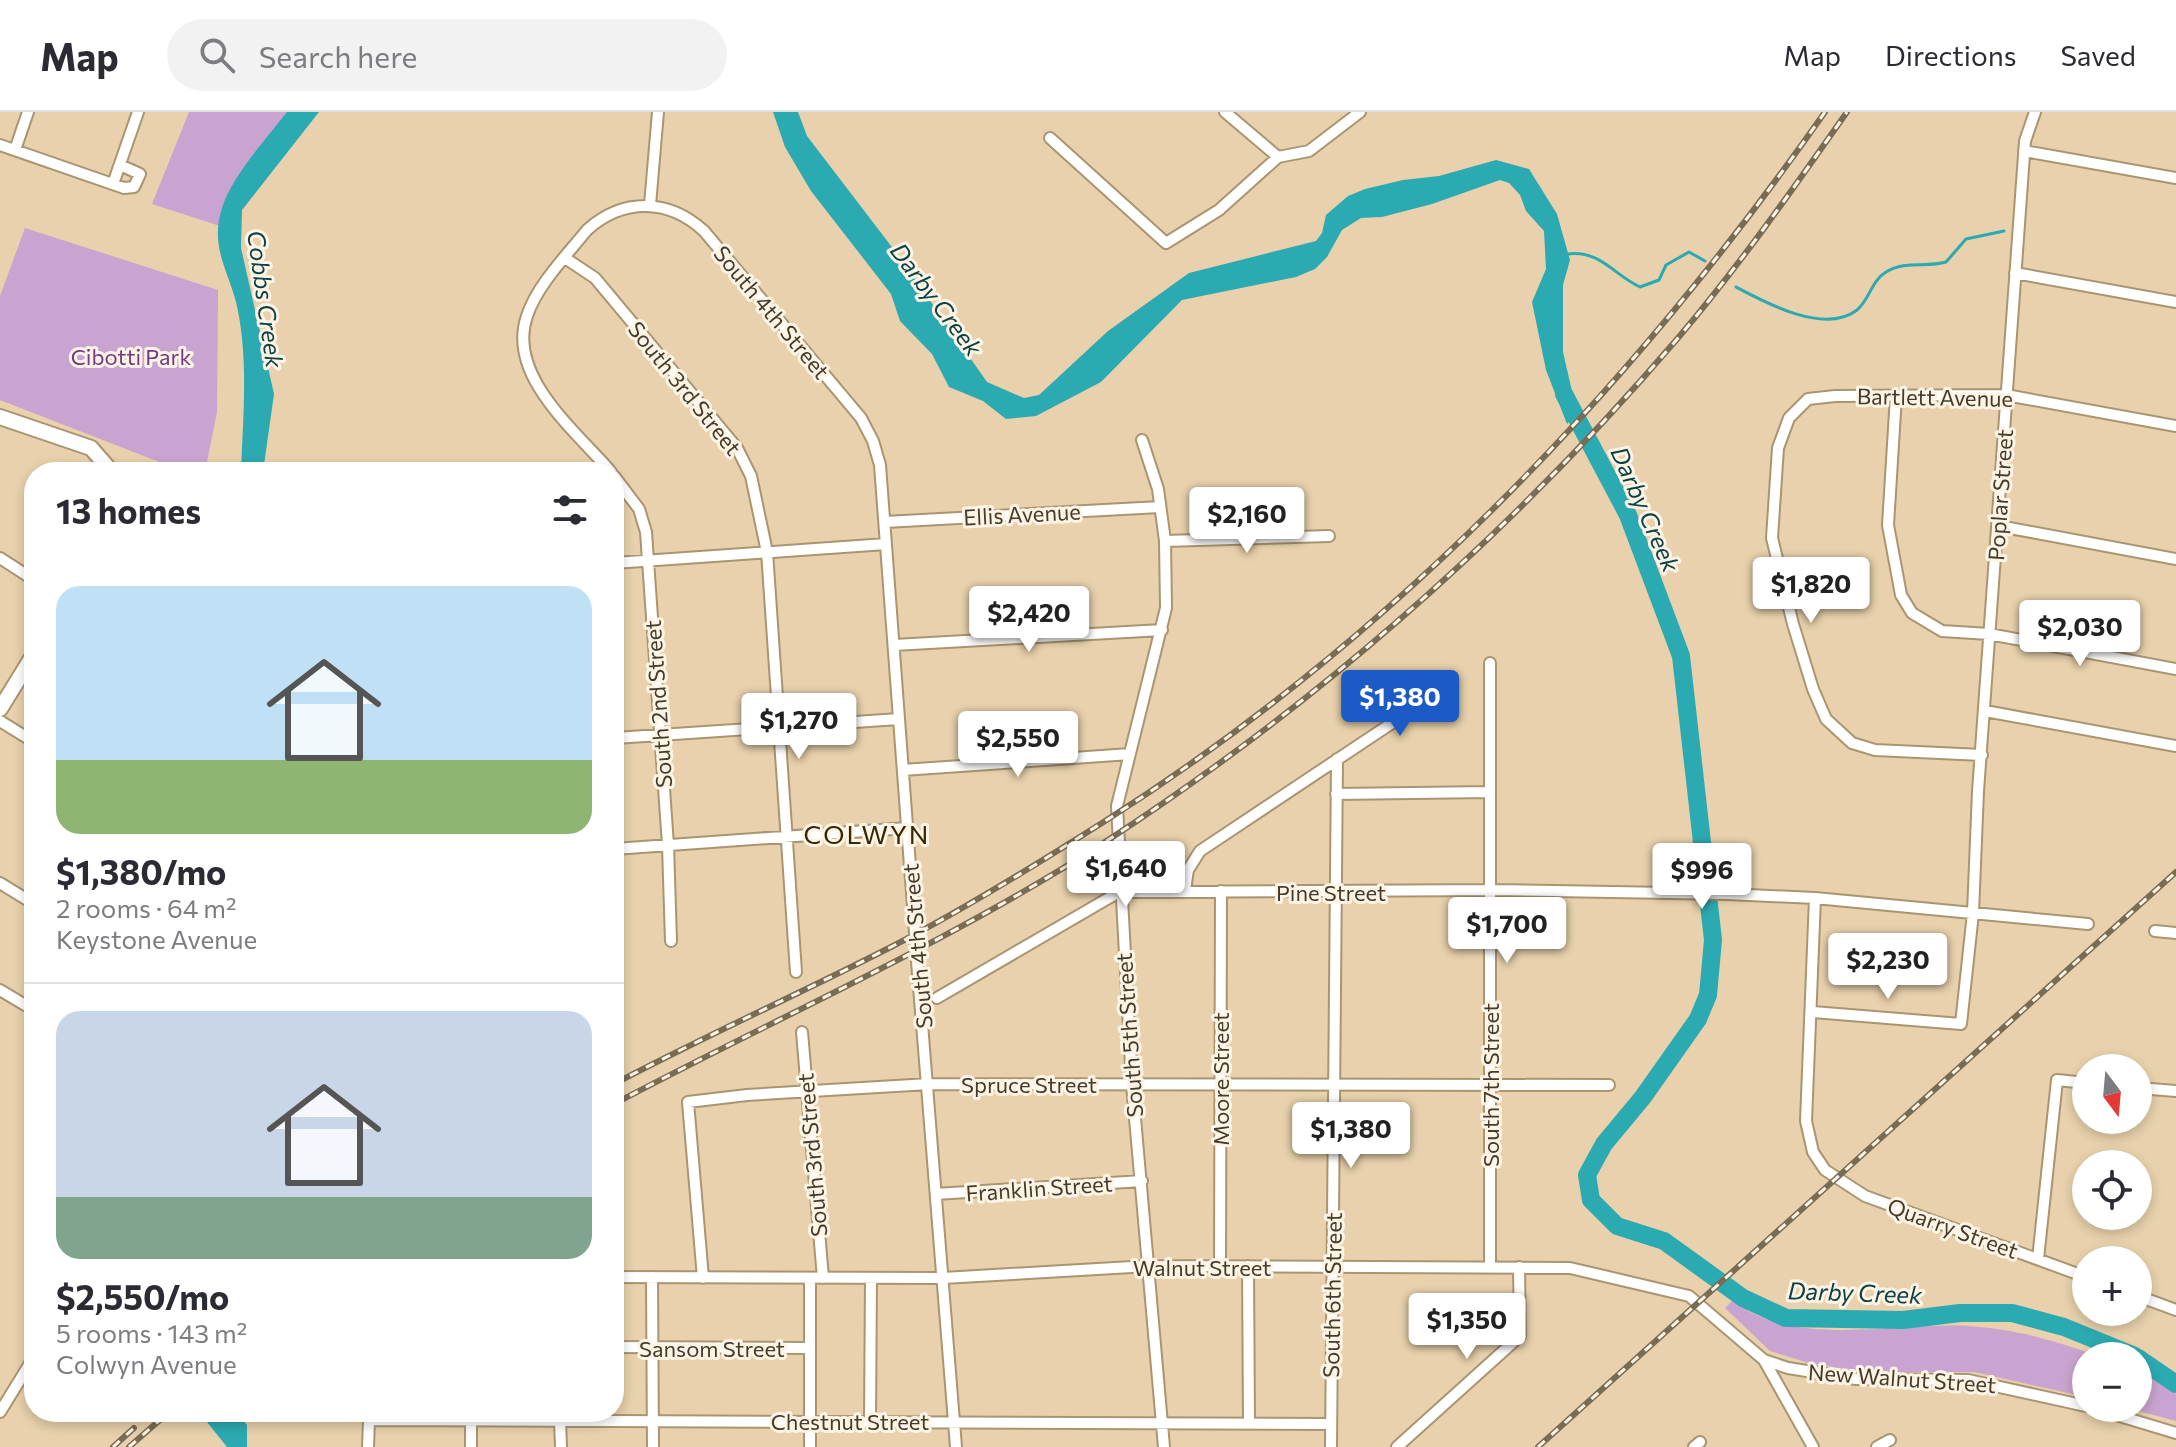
<!DOCTYPE html>
<meta charset="utf-8">
<style>
:root{--surface:#fff;--page:#f2f2f3;--text:#2b2b33;--muted:#7c7c81;--line:#e1e1e2;--accent:#1c5ac6}
body{margin:0;font-family:Commissioner,sans-serif;background:var(--page);color:var(--text);height:100vh;display:flex;flex-direction:column;font-size:30px;white-space:nowrap}
*{box-sizing:border-box;margin:0}
p{font-size:26px;color:var(--muted)}
.icon{flex:none;width:44px;height:44px;fill:none;stroke:currentColor;stroke-width:2;stroke-linecap:round;stroke-linejoin:round}
.map{position:relative;flex:1;overflow:hidden}
.details{position:absolute;left:24px;top:350px;width:600px;height:960px;display:flex;flex-direction:column;background:var(--surface);border-radius:32px;box-shadow:0 4px 12px #0003}
.details>*{flex:none}
.needle{width:52px;rotate:164deg}
.tools{position:absolute;left:2072px;top:942px;display:grid;gap:16px}
.tools a{display:grid;place-items:center;width:80px;height:80px;border-radius:50%;background:var(--surface);box-shadow:0 4px 12px #0003;font-size:40px}
.price{position:absolute;translate:-50% -68px;padding:0 18px;border-radius:8px;background:#fff;color:#222;font-size:26px;line-height:52px;filter:drop-shadow(0 2px 4px #0008)}
.price::after{content:'';position:absolute;left:50%;top:48px;width:24px;height:18px;margin-left:-12px;background:inherit;clip-path:polygon(0 0,100% 0,50% 100%)}
.price.on{background:var(--accent);color:#fff}
ul{padding:0;list-style:none}
li{display:grid;align-content:center;gap:16px;height:424px;padding:0 32px}
li+li{border-top:2px solid var(--line)}
li span{display:grid;place-items:center;height:248px;border-radius:24px;color:#555}
li>.icon{margin-inline-start:auto}
span .icon{width:144px;height:144px;fill:#fffc;stroke-width:1}
li b{font-size:34px}
h2{display:flex;justify-content:space-between;align-items:center;height:96px;padding:0 32px;font-size:34px}
header{display:flex;align-items:center;gap:48px;box-sizing:border-box;height:112px;padding:0 40px;background:var(--surface);border-bottom:2px solid var(--line)}
header strong{font-size:38px}
nav{display:flex;gap:44px;margin-inline-start:auto;font-size:28px}
.search{width:560px;height:72px;background:var(--page);display:flex;align-items:center;gap:20px;box-sizing:border-box;padding:0 28px;border-radius:44px;color:var(--muted);font-size:30px}
.map>svg:first-child{display:block}
.green{fill:#c9a4d0}
.water{fill:#2caab1}
.lines{fill:none;stroke-linecap:round;stroke-linejoin:round}
.stream{stroke:#2caab1;stroke-width:3}
.river{stroke:#2caab1;stroke-width:18}
.street-casing{stroke:#aa9571;stroke-width:14}
.secondary-casing{stroke:#aa9571;stroke-width:18}
.street{stroke:#fff;stroke-width:10}
.secondary{stroke:#fff;stroke-width:14}
.rail-casing{stroke:#796c55;stroke-width:6}
.rail{stroke:#fdf4e5;stroke-width:3;stroke-dasharray:9;stroke-linecap:butt}
.street-bridge-casing{stroke:#aa9571;stroke-width:14;stroke-linecap:butt}
.street-bridge{stroke:#fff;stroke-width:10}
.labels{text-anchor:middle;dominant-baseline:central;stroke-width:6;stroke-linejoin:round;paint-order:stroke}
.street-label{font-size:22px;fill:#443b2c;stroke:#fdf4e5}
.park-label{font-size:22px;fill:#753682;stroke:#fdf4e5}
.water-label{font-size:24px;font-style:italic;fill:#0b4245;stroke:#fdf4e5}
.quarter-label{font-size:26px;letter-spacing:2px;fill:#382703;stroke:#fdf4e5}
</style>
<header>
<strong>Map</strong>
<div class="search"><svg class="icon" aria-label="search" viewBox="0 0 24 24"><circle cx="10" cy="10" r="6"/><path d="M15 15l6 6"/></svg>Search here</div>
<nav><a>Map</a><a>Directions</a><a>Saved</a></nav>
</header>
<div class="map">
<svg width="2176" height="1335" viewBox="0 0 2176 1335">
<rect width="100%" height="100%" fill="#e8d1ac"/>
<path class="green" d="M189,0H292L220,114L152,92Z
M25,116L218,178L217,300L205,360H185L0,288V184Z
M1733,1188C1788,1237 1898,1210 1967,1214C2015,1217 2053,1228 2098,1244H2086V1285L1974,1260H1864L1809,1251L1770,1239L1725,1196Z
M2138,1258L2151,1263L2176,1282V1309L2127,1296H2138Z"/>
<path class="water" d="M287,0H319L242,98L241,136L274,282L263,360H241C243,304 249,245 236,190C227,156 210,134 222,96C232,64 267,26 287,0Z
M773,0H798L807,24L898,143L987,270L1024,286L1039,283L1108,219L1189,161L1316,129L1322,121L1326,103L1348,84L1365,77L1403,68L1439,64L1496,48L1529,57L1557,102L1570,148L1563,173V240L1577,301L1567,312L1546,258L1532,190L1546,157L1544,119L1526,99L1520,83L1509,71L1500,68L1432,92L1382,105L1361,106L1342,118L1327,145L1315,157L1296,165L1182,188L1101,270L1036,304L1006,307L983,289L949,275L932,242L900,209L891,182L811,79L785,35Z
M199,1300H237L247,1313V1335H227Z"/>
<g class="lines">
<path class="stream" d="M1568,142C1600,138 1614,163 1640,175L1659,168L1666,153L1689,140L1705,149
M1736,175C1766,191 1825,223 1857,198C1870,187 1871,169 1886,160C1905,148 1926,156 1946,150L1966,127L2004,119"/>
<path class="river" d="M1564,282L1628,403L1681,544L1713,828L1708,883L1698,907L1643,985L1604,1032L1587,1063L1591,1088L1617,1114L1664,1129L1743,1186L1786,1206L1903,1208L1960,1201H2012L2064,1215L2135,1244
M2138,1246L2176,1272"/>
<defs>
<path id="street" d="M1225,0L1278,45
M1050,26L1166,131L1219,98L1278,45L1309,39L1360,0
M0,33L124,76L134,75L140,62L120,53
M15,38L28,0
M2024,39L2176,66
M113,72L138,0
M650,93L658,0
M565,146L595,166L737,336L751,364L767,440L796,860
M2015,161L2176,190
M1896,284L1888,413L1901,483L1912,501L1942,519L1989,522L2176,557
M1142,328L1158,377L1165,429L1166,496L1117,694L1132,972L1164,1335
M611,360C577,320 506,264 527,204C537,173 567,143 587,118C623,86 668,86 704,119L861,306L873,329L880,353L913,794
M614,364L639,397L646,420L668,733L671,829
M885,410L1160,395
M1999,414L2176,447
M1165,429L1329,424
M0,446L34,468
M614,451L886,432
M894,533L1162,518
M1985,599L2176,634
M0,609L34,630
M615,626L899,607
M1982,643L1875,638L1852,631L1826,607L1813,577L1793,512L1772,426L1778,336L1789,306L1808,287L1835,284L2006,283L2176,314
M903,658L1130,642
M1336,682L1490,680
M614,737L907,716
M0,771L34,792
M1185,778L1188,758L1200,739L1410,599
M1815,786L1806,1009L1813,1040L1825,1058L1865,1084L2086,1165
M2155,819L2176,821
M918,862L956,1335
M0,878L25,893
M937,886L1119,780L1490,778L1728,782L1815,786L2088,812
M1813,900L1961,912L1973,801L1978,679L2025,29L2035,0
M802,920L823,1166
M2138,976L2176,979
M936,1082L1142,1069
M2038,1147L2057,968L2086,971
M1220,1154L1221,779
M1248,1154L1249,1311
M1490,1155V551
M614,1165L943,1166L1149,1154L1570,1156L1689,1184L1764,1248L1788,1256L1856,1267L1968,1268L2086,1294
M652,1165L653,1335
M703,1166L688,990L747,983L929,972L1609,973
M810,1166V1335
M2138,1184L2176,1198
M614,1235L810,1236
M1764,1248L1813,1335
M2093,1296L2176,1321
M0,1300L34,1245
M471,1300V1335
M560,1308L561,1335
M870,1309L871,1166
M368,1335L369,1308L1331,1312
M1331,1335L1337,647
M1397,1335L1520,1224L1519,1155
M1694,1335L1700,1330
M1877,1335L1890,1328"/>
<path id="secondary" d="M0,305L91,336L112,360
M0,597L34,542"/>
</defs>
<use href="#street" class="street-casing"/>
<use href="#secondary" class="secondary-casing"/>
<use href="#street" class="street"/>
<use href="#secondary" class="secondary"/>
<defs>
<path id="rail" d="M614,972C705,924 799,882 891,835C963,798 1034,754 1102,711C1391,528 1630,278 1825,0
M614,992C778,905 948,831 1105,730C1319,591 1512,420 1678,226C1739,154 1793,77 1847,0
M113,1335L134,1316
M129,1335L169,1300
M1538,1335L2176,760"/>
</defs>
<use href="#rail" class="rail-casing"/>
<use href="#rail" class="rail"/>
<defs>
<path id="street-bridge" d="M913,794L918,862"/>
</defs>
<use href="#street-bridge" class="street-bridge-casing"/>
<use href="#street-bridge" class="street-bridge"/>
</g>
<g class="labels">
<g class="street-label">
<text transform="translate(772 200) rotate(50)">South 4th Street</text>
<text transform="translate(685 276) rotate(51)">South 3rd Street</text>
<text transform="translate(1935 285) rotate(1)">Bartlett Avenue</text>
<text transform="translate(2000 383) rotate(-86)">Poplar Street</text>
<text transform="translate(1022 402) rotate(-3)">Ellis Avenue</text>
<text transform="translate(658 592) rotate(-94)">South 2nd Street</text>
<text x="1331" y="780">Pine Street</text>
<text transform="translate(917 834) rotate(-95)">South 4th Street</text>
<text transform="translate(1129 923) rotate(-94)">South 5th Street</text>
<text transform="translate(1220 967) rotate(-90)">Moore Street</text>
<text x="1029" y="972">Spruce Street</text>
<text transform="translate(1490 973) rotate(-90)">South 7th Street</text>
<text transform="translate(812 1043) rotate(-95)">South 3rd Street</text>
<text transform="translate(1039 1076) rotate(-4)">Franklin Street</text>
<text transform="translate(1953 1116) rotate(20)">Quarry Street</text>
<text x="1202" y="1155">Walnut Street</text>
<text transform="translate(1332 1183) rotate(-89)">South 6th Street</text>
<text x="712" y="1236">Sansom Street</text>
<text transform="translate(1902 1266) rotate(4)">New Walnut Street</text>
<text x="850" y="1309">Chestnut Street</text>
</g>
<g class="park-label">
<text x="131" y="244">Cibotti Park</text>
</g>
<g class="water-label">
<text transform="translate(266 187) rotate(82)">Cobbs Creek</text>
<text transform="translate(937 187) rotate(53)">Darby Creek</text>
<text transform="translate(1646 397) rotate(66)">Darby Creek</text>
<text transform="translate(1855 1180) rotate(2)">Darby Creek</text>
</g>
<g class="quarter-label">
<text x="867" y="721">COLWYN</text>
</g>
</g>
</svg>
<div class="tools">
<a><svg class="needle" viewBox="-14 -14 28 28"><path d="M0-13l5 13h-10z" fill="#e53935"/><path d="M0 13l5-13h-10z" fill="#7c7c81"/></svg></a>
<a><svg class="icon" aria-label="locate" viewBox="0 0 24 24"><circle cx="12" cy="12" r="6"/><path d="M12 2v4M12 18v4M2 12h4M18 12h4"/></svg></a>
<a>+</a>
<a>−</a>
</div>
<b class="price" style="left:1247px;top:443px">$2,160</b>
<b class="price" style="left:1811px;top:513px">$1,820</b>
<b class="price" style="left:1029px;top:542px">$2,420</b>
<b class="price" style="left:2080px;top:556px">$2,030</b>
<b class="price on" style="left:1400px;top:626px">$1,380</b>
<b class="price" style="left:799px;top:649px">$1,270</b>
<b class="price" style="left:1018px;top:667px">$2,550</b>
<b class="price" style="left:1126px;top:797px">$1,640</b>
<b class="price" style="left:1702px;top:799px">$996</b>
<b class="price" style="left:1507px;top:853px">$1,700</b>
<b class="price" style="left:1888px;top:889px">$2,230</b>
<b class="price" style="left:1351px;top:1058px">$1,380</b>
<b class="price" style="left:1467px;top:1249px">$1,350</b>
<section class="details">
<h2>13 homes<svg class="icon" aria-label="filters" viewBox="0 0 24 24"><path d="M4 7h16M4 17h16"/><circle cx="9" cy="7" r="2"/><circle cx="15" cy="17" r="2"/></svg></h2>
<ul>
<li><span style="background:linear-gradient(#bfe0f5 70%,#8fb573 0)"><svg class="icon" aria-label="home" viewBox="0 0 24 24"><path d="M3 11l9-7 9 7M6 9v11h12V9"/></svg></span><div><b>$1,380/mo</b><p>2 rooms · 64 m²</p><p>Keystone Avenue</p></div></li>
<li><span style="background:linear-gradient(#c9d6e8 75%,#7fa58c 0)"><svg class="icon" aria-label="home" viewBox="0 0 24 24"><path d="M3 11l9-7 9 7M6 9v11h12V9"/></svg></span><div><b>$2,550/mo</b><p>5 rooms · 143 m²</p><p>Colwyn Avenue</p></div></li>
</ul>
</section>
</div>
